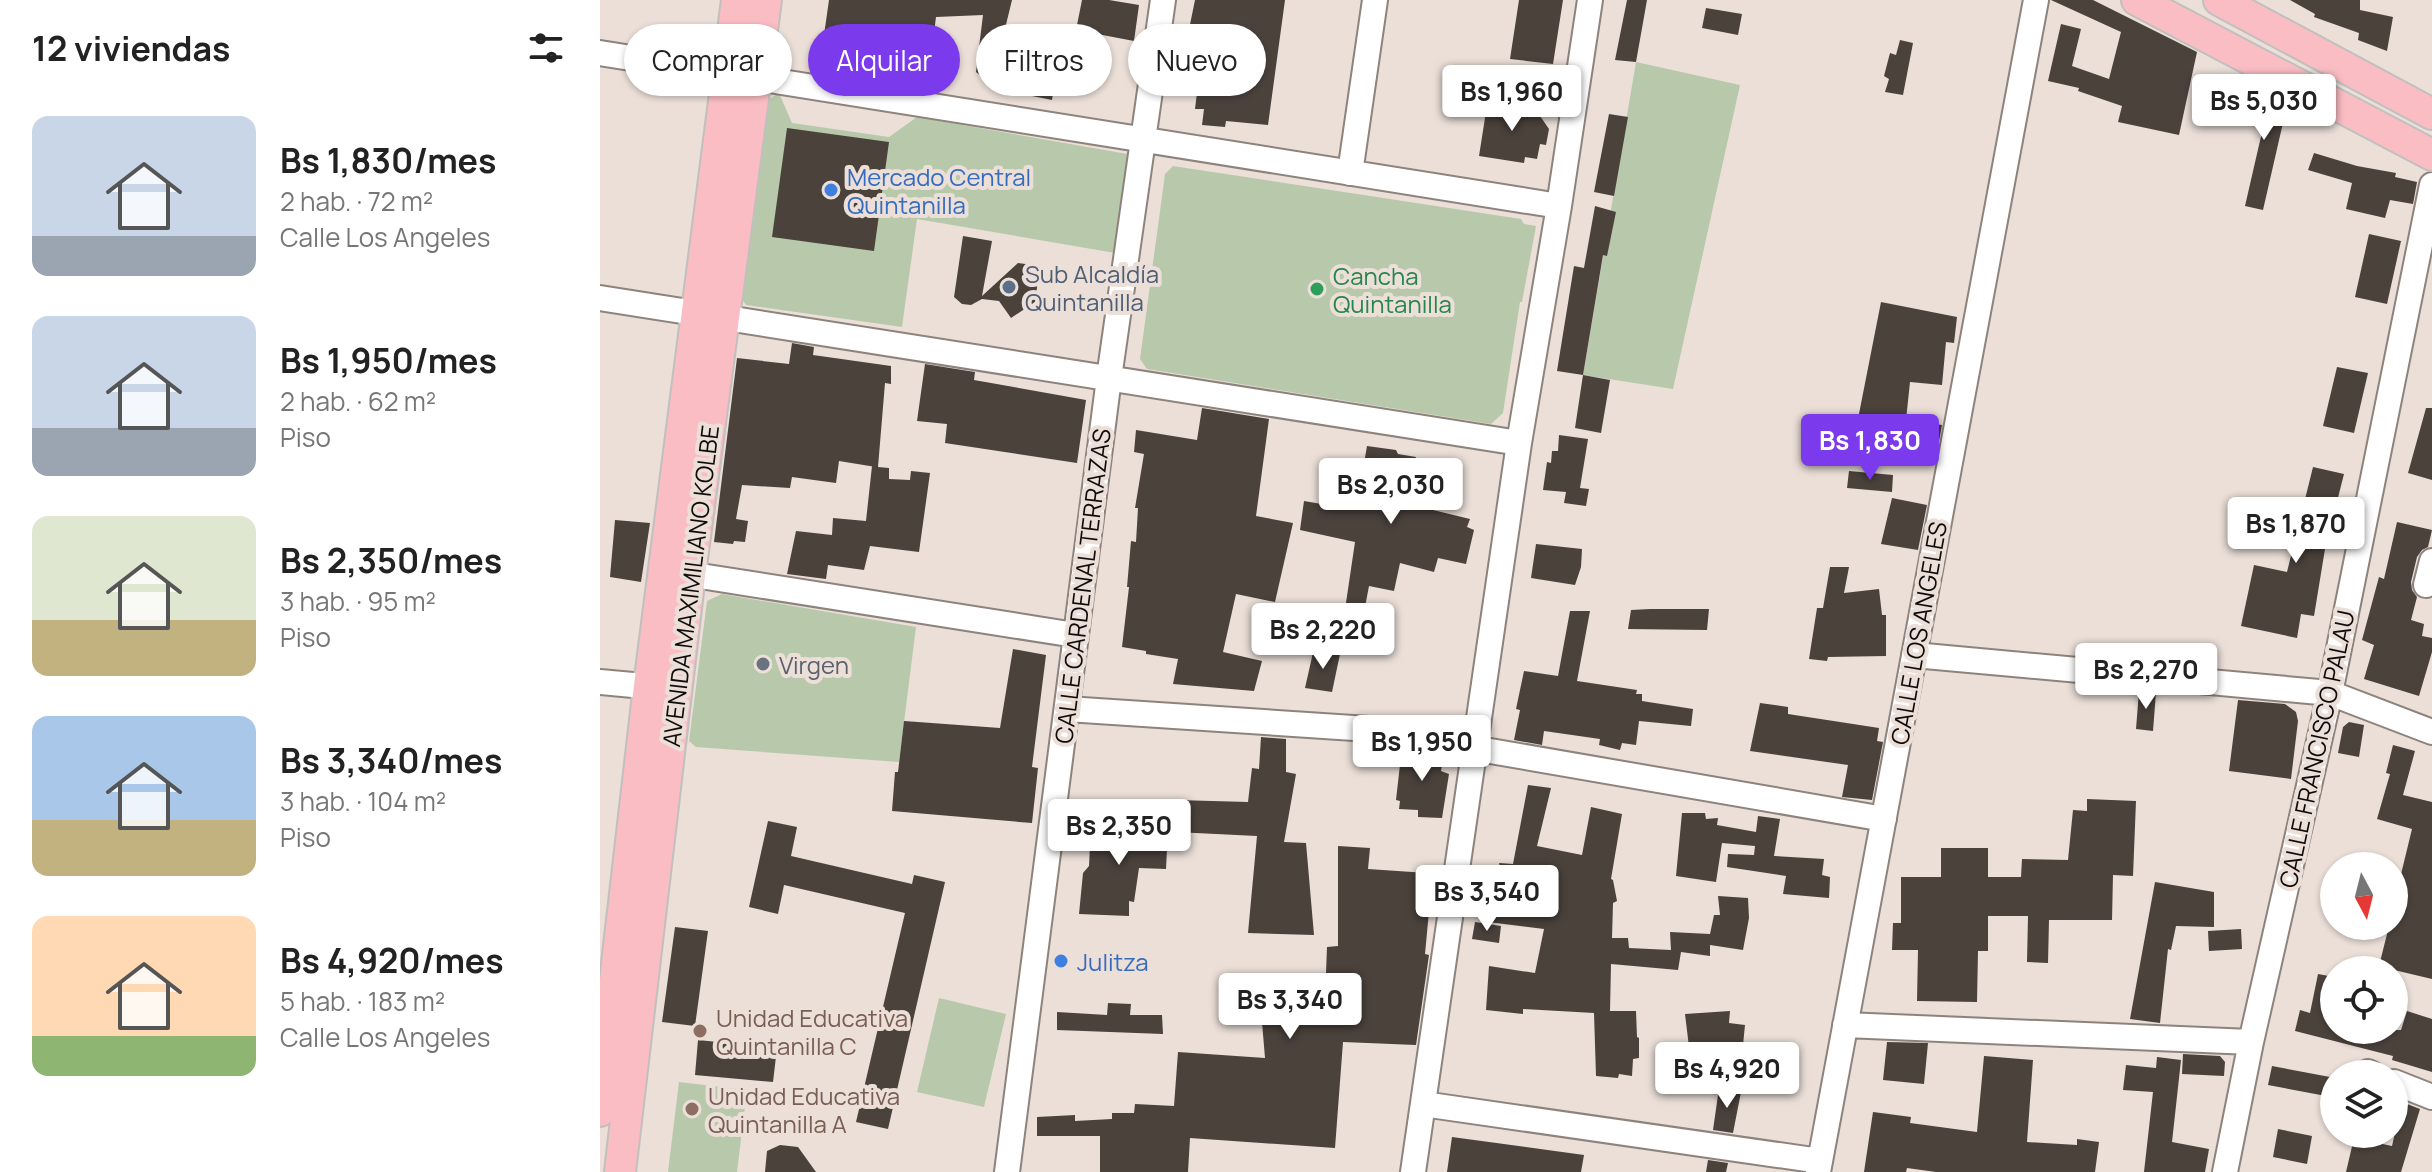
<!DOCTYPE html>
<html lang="es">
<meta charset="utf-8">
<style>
:root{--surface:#fff;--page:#f6f6f6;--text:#222;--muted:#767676;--accent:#7c3aed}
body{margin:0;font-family:Manrope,sans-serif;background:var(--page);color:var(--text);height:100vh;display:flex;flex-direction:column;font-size:30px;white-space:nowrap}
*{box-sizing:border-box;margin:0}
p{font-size:26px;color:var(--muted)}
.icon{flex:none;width:44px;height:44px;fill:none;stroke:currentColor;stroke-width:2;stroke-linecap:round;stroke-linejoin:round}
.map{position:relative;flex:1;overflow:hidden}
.panel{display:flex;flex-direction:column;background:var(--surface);width:600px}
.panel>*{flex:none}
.hud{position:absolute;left:24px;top:24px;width:760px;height:72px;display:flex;gap:16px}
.needle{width:52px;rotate:173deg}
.tools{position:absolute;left:1720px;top:852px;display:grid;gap:16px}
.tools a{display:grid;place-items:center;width:88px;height:88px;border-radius:50%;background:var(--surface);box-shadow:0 2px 6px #0004;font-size:40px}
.price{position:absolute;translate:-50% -68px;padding:0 18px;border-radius:8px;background:#fff;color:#222;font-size:26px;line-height:52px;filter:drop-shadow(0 2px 4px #0008)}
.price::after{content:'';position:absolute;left:50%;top:48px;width:24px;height:18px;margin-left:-12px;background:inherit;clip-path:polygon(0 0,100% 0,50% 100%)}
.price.selected{background:var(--accent);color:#fff}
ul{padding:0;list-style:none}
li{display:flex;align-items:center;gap:24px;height:200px;padding:0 32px}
li span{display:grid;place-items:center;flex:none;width:224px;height:160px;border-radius:16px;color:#555}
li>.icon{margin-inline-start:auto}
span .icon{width:96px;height:96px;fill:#fffc;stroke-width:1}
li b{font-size:34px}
h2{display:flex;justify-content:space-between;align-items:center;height:96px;padding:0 32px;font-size:34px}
.pill{padding:0 28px;border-radius:36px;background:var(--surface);box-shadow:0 2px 6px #0004;font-size:28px;line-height:72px}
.pill.selected{background:var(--accent);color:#fff}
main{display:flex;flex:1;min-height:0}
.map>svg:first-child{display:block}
.green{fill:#b8c9ab}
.building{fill:#4b423c}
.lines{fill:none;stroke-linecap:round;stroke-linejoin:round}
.minor-casing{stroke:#8d837c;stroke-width:28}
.major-casing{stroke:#c1c0bf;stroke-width:34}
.minor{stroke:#fff;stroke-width:24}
.major{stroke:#fbbdc4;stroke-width:30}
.shop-dot{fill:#3f7fe0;stroke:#ebdfd8;stroke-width:3}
.service-dot{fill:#5c6f8a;stroke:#ebdfd8;stroke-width:3}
.leisure-dot{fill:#2e9e5b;stroke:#ebdfd8;stroke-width:3}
.worship-dot{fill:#6b7280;stroke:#ebdfd8;stroke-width:3}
.education-dot{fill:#8d6e63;stroke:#ebdfd8;stroke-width:3}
.labels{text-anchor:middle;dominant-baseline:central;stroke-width:8;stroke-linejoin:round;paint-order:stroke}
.shop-label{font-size:24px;fill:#366cbe;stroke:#ebdfd8;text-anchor:start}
.service-label{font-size:24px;fill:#4e5e75;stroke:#ebdfd8;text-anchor:start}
.leisure-label{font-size:24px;fill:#27864d;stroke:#ebdfd8;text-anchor:start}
.street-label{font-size:24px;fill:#0f0b09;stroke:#ebdfd8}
.worship-label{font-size:24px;fill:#5b616d;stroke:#ebdfd8;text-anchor:start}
.education-label{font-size:24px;fill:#785e54;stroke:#ebdfd8;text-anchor:start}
</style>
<main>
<section class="panel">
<h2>12 viviendas<svg class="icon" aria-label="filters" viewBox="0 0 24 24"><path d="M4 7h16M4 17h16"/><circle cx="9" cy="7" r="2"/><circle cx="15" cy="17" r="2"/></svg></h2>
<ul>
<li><span style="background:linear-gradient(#c9d6e8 75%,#9aa5b1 0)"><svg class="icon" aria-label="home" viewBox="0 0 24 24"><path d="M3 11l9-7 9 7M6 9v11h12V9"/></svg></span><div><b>Bs 1,830/mes</b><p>2 hab. · 72 m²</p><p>Calle Los Angeles</p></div></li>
<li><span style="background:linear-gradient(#c9d6e8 70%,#9aa5b1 0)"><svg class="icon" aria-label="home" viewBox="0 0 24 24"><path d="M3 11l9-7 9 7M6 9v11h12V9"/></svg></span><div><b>Bs 1,950/mes</b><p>2 hab. · 62 m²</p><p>Piso</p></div></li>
<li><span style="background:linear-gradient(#dfe7d0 65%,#c2b280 0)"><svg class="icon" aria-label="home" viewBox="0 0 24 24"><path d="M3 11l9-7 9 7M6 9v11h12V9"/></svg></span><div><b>Bs 2,350/mes</b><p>3 hab. · 95 m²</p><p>Piso</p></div></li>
<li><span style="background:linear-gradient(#a9c7e8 65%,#c2b280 0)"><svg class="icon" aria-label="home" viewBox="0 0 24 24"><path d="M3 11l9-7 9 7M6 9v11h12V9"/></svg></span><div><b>Bs 3,340/mes</b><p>3 hab. · 104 m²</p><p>Piso</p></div></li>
<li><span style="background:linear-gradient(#ffd9b3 75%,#8fb573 0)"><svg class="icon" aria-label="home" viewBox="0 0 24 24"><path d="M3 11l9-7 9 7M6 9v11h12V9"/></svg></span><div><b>Bs 4,920/mes</b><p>5 hab. · 183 m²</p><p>Calle Los Angeles</p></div></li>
</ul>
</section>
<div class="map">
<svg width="1832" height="1172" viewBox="0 0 1832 1172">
<rect width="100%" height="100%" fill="#ebdfd8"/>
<path class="green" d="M1036,62L1140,85L1073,389L983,375Z
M179,93L192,123L289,137L317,117L533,155L515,253L317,219L302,327L146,305L135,290L163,103Z
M573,166L921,219L924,224L936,226L922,302H920L903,413L891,424L547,369L540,359L565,174Z
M122,594L316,627L299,762L96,747L89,741L107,601Z
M339,998L406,1014L384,1107L317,1092Z
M79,1082L147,1090L137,1172H68Z"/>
<path class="building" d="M229,0H412L402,41L416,44L414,57L457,65L452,100L432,96L434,84L383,78L376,72L383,15L336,17L328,79L294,72V77L220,63Z
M482,0H509L539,5L534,41L476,30Z
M595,0H685L668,125L626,121L625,127L602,125L604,109H595L602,51L585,49Z
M919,0H963L953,64L910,59Z
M1027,0H1047L1036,62L1015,60Z
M1451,0H1493L1597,52L1579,135L1518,122L1522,106L1478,91L1479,88L1448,81L1461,24L1481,29L1472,66L1509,79L1521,32Z
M1690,0H1760V10L1793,17L1787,51L1758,40L1759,33L1714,17L1715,14Z
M1106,8L1142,14L1138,35L1102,28Z
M1300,40L1313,43L1303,95L1285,92L1289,79L1284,76L1290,53L1296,55Z
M1643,91L1688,101L1663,210L1645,206L1665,119L1638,113Z
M888,99L923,106L922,110L938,113L949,129L946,145L940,144L937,159L925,157L924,163L879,156Z
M1009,114L1028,117L1014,196L994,192Z
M187,128L289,142L274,251L172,237Z
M1714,153L1757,166L1796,173L1795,177L1817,182L1813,204L1790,200L1785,218L1746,209L1752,183L1708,170Z
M995,206L1016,212L1007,256L1003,255L983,375L957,371L974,266L984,268Z
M1769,234L1801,241L1787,304L1755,297Z
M363,236L392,241L382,296L418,263L440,266L435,302L411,318L399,301L382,299L371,305L362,304L354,297Z
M1281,302L1357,317L1354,343L1346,342L1342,385L1310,382L1306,420L1342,425L1339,441L1293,435V432L1256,429Z
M192,343L214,347L213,355L291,366V384L285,383L278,467L289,468V479L310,480L311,471L330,473L319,552L270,546L264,570L228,565L226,579L187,574L196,531L232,535L233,518L266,521L272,466L276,467L239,461L236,483L192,477L190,488L142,485L136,519L148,521L145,542L134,541L133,544L114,542L137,358L189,364Z
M325,364L375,372L374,380L486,400L477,463L345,443L347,424L317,421Z
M1737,367L1768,373L1754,433L1723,426Z
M983,375L1010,380L1001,433L975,428Z
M602,408L669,419L656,516L693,523L675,602L636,594L623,652L662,661L654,691L573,684L578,659L546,654V651L522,647L529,587H527L531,541L536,542L538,508H535L544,454L534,452L536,430L597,440Z
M1826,408H1832V480L1808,473Z
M959,435L988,439L980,488L989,489L986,506L964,503L966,492L943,490L947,462L951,463L952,451H958Z
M767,446L796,450L798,454L816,457L815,462L843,467L833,510L870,519L867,527L874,530L866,564L838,558L834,572L800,563L794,591L769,586L761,628L743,623L755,542L700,530L704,501L756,510Z
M1713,467L1744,474L1725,549L1714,616L1701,614L1697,638L1641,626L1654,565L1687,572Z
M1249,471L1293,475L1292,492L1247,488Z
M1292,498L1327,505L1318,550L1281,544Z
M15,520L50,523L41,582L10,577Z
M1797,522L1832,530L1828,547L1822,550L1817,557L1811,582L1812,590L1817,597L1811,620L1824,624L1822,636L1832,638V652L1819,696L1764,679L1774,645L1762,640L1779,577L1784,579Z
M936,544L982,549L981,567L975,585L931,578Z
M1230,567H1249L1244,593L1279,589L1282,615H1286V656L1228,657L1227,661L1209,659L1217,608H1223Z
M1050,609H1109L1107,630L1028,629L1031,610Z
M970,611H990L977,681L1037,690L1036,694H1042V701L1093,709L1091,726L1039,721L1036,745L1022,743L1020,750L999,745L1000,739L944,731L942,745L914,740L920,710L916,709L924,671L958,676Z
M714,648L740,654L732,692L705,688Z
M413,649L446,655L432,767L438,768L432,823L292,811L295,772H298L304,721L400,728Z
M1539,691L1556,692L1553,731L1536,729Z
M1638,700L1685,704L1696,712L1698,721L1691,779L1629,771Z
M1160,703L1188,707V714L1279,728L1277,741L1283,742L1272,800L1242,797L1248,765L1150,751Z
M1749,722L1764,725L1759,757L1738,753L1743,727Z
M661,737L686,739V772L696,774L684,842L706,843L714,935L648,933L657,836L575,832L576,800L648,802L652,768L659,769Z
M1793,745L1815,751L1803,795L1832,802V979L1794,970H1778L1789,926H1794V903L1812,829L1777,819L1790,774L1786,773Z
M802,747L844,753L841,771L849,774L842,818L818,817V810L799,809L800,801L796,800Z
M928,785L951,788L937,846L982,855L991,807L1022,814L1011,879L1013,880L1017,901L1013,903L1012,938H1028L1029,948L1071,950L1070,932L1110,934L1114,915H1120L1118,896L1148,898L1149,918L1143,950L1110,945V956L1081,952L1078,970L1011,964L1010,1011H1036L1037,1037L1039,1038V1058L1033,1059L1032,1076L1019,1074L1018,1078L996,1076L994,1013L923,1009V1014L886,1010L889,966L935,973L944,929L888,922L889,891H893L895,866L900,867L899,863L913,864Z
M1487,799L1536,801L1533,876L1513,875L1512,920H1449L1448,963L1427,962L1428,916H1388V951H1378L1377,1002L1317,1001L1318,950H1292L1293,923H1301V877H1341V848H1388V877H1421L1422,859L1468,860L1473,810L1487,811Z
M1082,813H1105L1106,819L1118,818L1117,825L1156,832L1158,816L1180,819L1174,856L1224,859L1222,875L1230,877L1229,898L1183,894L1186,876L1127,867L1128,854L1154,855L1155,846L1122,843L1116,882L1076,876Z
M168,821L197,827L191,856L312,884L314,875L345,882L288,1129L256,1122L305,913L184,885L178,914L149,907Z
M491,826L568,829L566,869L539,868L534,902L529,901V916L479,914L483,873L489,866Z
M738,846L770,848L768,869L827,873L823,888L831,890L825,954L829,955L816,1045L743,1042L735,1148L590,1138L588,1172H500V1136H437V1117L475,1115V1121L512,1119V1113H534L535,1104L574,1106L578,1052L665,1058L662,1022L735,1025L737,973H726L727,947L738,946Z
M1555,882L1614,892V927L1576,926L1571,950L1568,949L1560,1023L1530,1019Z
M875,922L901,926L899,943L872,939Z
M75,927L108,931L95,1026L62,1022Z
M1641,929L1642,949L1609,951L1608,931Z
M1718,974L1734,977V1030H1801L1807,1011L1832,1019V1072L1792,1060L1793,1056L1695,1031L1700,1010L1710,1013Z
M508,1003L531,1004L530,1015H562L563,1034L457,1030V1012L507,1015Z
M1130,1011L1129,1023L1145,1025L1143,1045L1089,1047L1085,1014Z
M98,1040L177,1048L173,1082L95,1075Z
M1287,1042L1328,1043L1324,1084L1283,1080Z
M1583,1054L1620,1056L1625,1062L1624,1076L1582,1074Z
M1384,1056L1433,1060L1427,1142L1477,1145V1139L1499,1142L1495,1172H1336L1307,1168L1306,1172H1264L1273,1112L1311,1117L1310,1123L1377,1132Z
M1557,1057L1581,1060L1572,1142L1609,1149L1605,1172H1544L1553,1092L1523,1090L1526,1065L1556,1068Z
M1672,1066L1730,1077L1726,1096L1668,1085Z
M1119,1088L1141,1092L1133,1133L1113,1130Z
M1802,1102L1820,1109L1801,1172H1746L1754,1138L1792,1146Z
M1678,1129L1712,1136L1707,1164L1673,1157Z
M852,1137L984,1155L981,1172H847Z
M180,1145L198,1147L216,1172H165L167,1151Z
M1108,1160L1128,1163L1126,1172H1106Z"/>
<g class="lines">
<defs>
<path id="minor" d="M0,53L959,206
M750,173L775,0
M0,298L919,443
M75,572L475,635
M1826,585L1832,561
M1314,655L1730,693L1832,732
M0,682L65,688
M467,709L875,736
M873,748L1284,819
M1245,1025L1651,1042
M1768,1072L1772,1074
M1794,1082L1832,1097
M823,1104L1220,1161
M407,1172L509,378L563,0
M813,1172L919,443L959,206L990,0
M1218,1172L1436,0
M1625,1172L1651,1042L1730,693L1832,185"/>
<path id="major" d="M1537,0L1832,155
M1619,0L1832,114
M0,1111L49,686L137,0
M20,1172L90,574L166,0"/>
</defs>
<use href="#minor" class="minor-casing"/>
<use href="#major" class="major-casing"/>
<use href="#minor" class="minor"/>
<use href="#major" class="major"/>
</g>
<g class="shop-dot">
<circle cx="231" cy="190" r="8"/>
<circle cx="461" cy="961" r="8"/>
</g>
<circle class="service-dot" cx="409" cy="287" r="8"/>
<circle class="leisure-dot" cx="717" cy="289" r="8"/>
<circle class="worship-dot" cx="163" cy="664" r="8"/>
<g class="education-dot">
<circle cx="100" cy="1031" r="8"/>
<circle cx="92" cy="1109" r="8"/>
</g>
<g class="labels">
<g class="shop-label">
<text x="247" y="176">Mercado Central<tspan x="247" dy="28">Quintanilla</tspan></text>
<text x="477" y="961">Julitza</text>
</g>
<g class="service-label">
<text x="425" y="273">Sub Alcaldía<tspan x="425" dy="28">Quintanilla</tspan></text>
</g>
<g class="leisure-label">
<text x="733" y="275">Cancha<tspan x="733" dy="28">Quintanilla</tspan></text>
</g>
<g class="street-label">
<text transform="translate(90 586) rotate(-83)">AVENIDA MAXIMILIANO KOLBE</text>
<text transform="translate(482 586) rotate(-83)">CALLE CARDENAL TERRAZAS</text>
<text transform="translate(1318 633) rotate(-80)">CALLE LOS ANGELES</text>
<text transform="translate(1716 749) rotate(-78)">CALLE FRANCISCO PALAU</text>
</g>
<g class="worship-label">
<text x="179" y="664">Virgen</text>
</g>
<g class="education-label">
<text x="116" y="1017">Unidad Educativa<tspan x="116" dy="28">Quintanilla C</tspan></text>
<text x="108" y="1095">Unidad Educativa<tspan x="108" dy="28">Quintanilla A</tspan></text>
</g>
</g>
</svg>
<div class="tools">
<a><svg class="needle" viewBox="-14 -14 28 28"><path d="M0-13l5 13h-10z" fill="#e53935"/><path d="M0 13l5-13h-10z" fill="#767676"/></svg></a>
<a><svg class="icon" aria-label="locate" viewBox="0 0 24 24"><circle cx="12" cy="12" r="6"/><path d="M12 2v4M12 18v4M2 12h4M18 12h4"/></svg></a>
<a><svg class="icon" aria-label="layers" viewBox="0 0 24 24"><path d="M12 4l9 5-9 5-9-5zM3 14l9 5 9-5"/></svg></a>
</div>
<b class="price" style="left:912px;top:133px">Bs 1,960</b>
<b class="price" style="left:1664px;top:142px">Bs 5,030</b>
<b class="price selected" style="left:1270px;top:482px">Bs 1,830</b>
<b class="price" style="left:791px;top:526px">Bs 2,030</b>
<b class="price" style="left:1696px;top:565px">Bs 1,870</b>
<b class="price" style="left:723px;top:671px">Bs 2,220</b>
<b class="price" style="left:1546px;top:711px">Bs 2,270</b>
<b class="price" style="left:822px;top:783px">Bs 1,950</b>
<b class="price" style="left:519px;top:867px">Bs 2,350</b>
<b class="price" style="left:887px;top:933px">Bs 3,540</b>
<b class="price" style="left:690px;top:1041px">Bs 3,340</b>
<b class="price" style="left:1127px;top:1110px">Bs 4,920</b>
<div class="hud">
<a class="pill">Comprar</a>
<a class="pill selected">Alquilar</a>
<a class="pill">Filtros</a>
<a class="pill">Nuevo</a>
</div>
</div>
</main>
